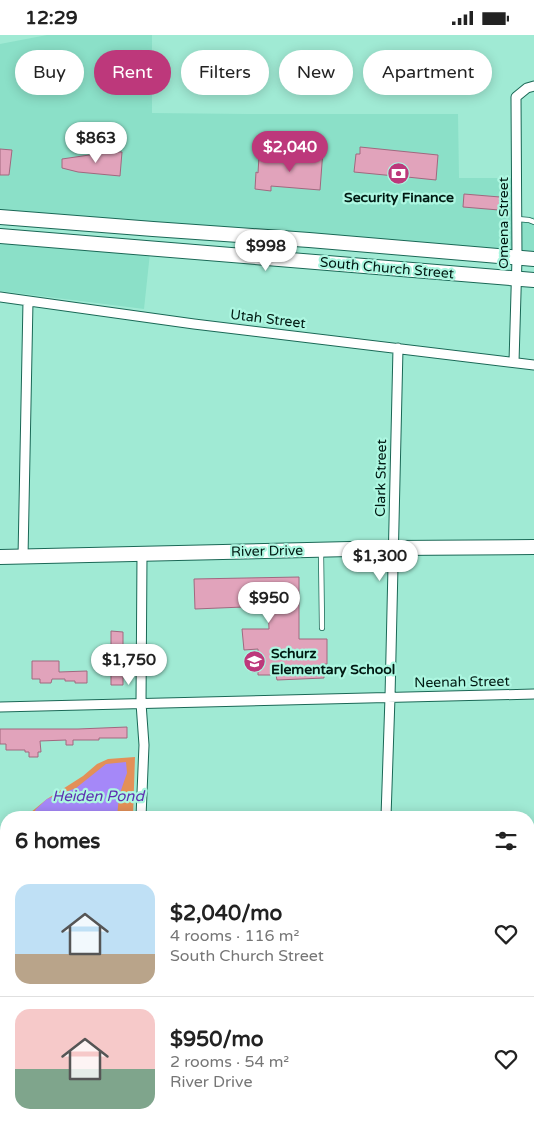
<!DOCTYPE html>
<meta charset="utf-8">
<style>
:root{--surface:#fff;--page:#f6f6f6;--text:#222;--muted:#767676;--line:#e0e0e0;--accent:#bd387b}
body{margin:0;font-family:"Varela Round",sans-serif;background:var(--page);color:var(--text);height:100vh;display:flex;flex-direction:column;font-size:19px;white-space:nowrap}
*{box-sizing:border-box;margin:0}
p{font-size:16px;color:var(--muted)}
.icon{flex:none;width:28px;height:28px;fill:none;stroke:currentColor;stroke-width:2;stroke-linecap:round;stroke-linejoin:round}
.map{position:relative;flex:1;overflow:hidden}
.drawer{position:absolute;left:0px;top:776px;width:535px;height:321px;display:flex;flex-direction:column;background:var(--surface);border-radius:20px 20px 0 0;box-shadow:0 2px 12px #0003}
.drawer>*{flex:none}
.guide{position:absolute;left:15px;top:15px;width:505px;height:45px;display:flex;gap:10px}
.price{position:absolute;translate:-50% -42px;padding:0 11px;border-radius:18px;background:#fff;color:#222;font-size:16px;line-height:32px;filter:drop-shadow(0 1px 2px #0008)}
.price::after{content:'';position:absolute;left:50%;top:30px;width:15px;height:11px;margin-left:-8px;background:inherit;clip-path:polygon(0 0,100% 0,50% 100%)}
.price.on{background:var(--accent);color:#fff}
ul{padding:0;list-style:none}
li{display:flex;align-items:center;gap:15px;height:125px;padding:0 15px}
li+li{border-top:1px solid var(--line)}
li span{display:grid;place-items:center;flex:none;width:140px;height:100px;border-radius:15px;color:#555}
li>.icon{margin-inline-start:auto}
span .icon{width:60px;height:60px;fill:#fffc;stroke-width:1}
li b{font-size:21px}
h2{display:flex;justify-content:space-between;align-items:center;height:60px;padding:0 15px;font-size:21px}
.pill{padding:0 18px;border-radius:22px;background:var(--surface);box-shadow:0 2px 12px #0003;font-size:18px;line-height:45px}
.pill.on{background:var(--accent);color:#fff}
.status{display:flex;justify-content:space-between;align-items:center;height:35px;padding:0 25px;background:var(--surface);direction:ltr}
.status svg{height:14px;fill:currentColor}
.map>svg:first-child{display:block}
.built{fill:#8be0c8}
.green{fill:#e39058}
.water{fill:#a588f8}
.building{fill:#e1a3bb;stroke:#a1687f}
.lines{fill:none;stroke-linecap:round;stroke-linejoin:round}
.lane-casing{stroke:#1a6856;stroke-width:6}
.street-casing{stroke:#1a6856;stroke-width:11}
.secondary-casing{stroke:#1a6856;stroke-width:16}
.lane{stroke:#fff;stroke-width:4.5}
.street{stroke:#fff;stroke-width:9}
.secondary{stroke:#fff;stroke-width:14}
.labels{text-anchor:middle;dominant-baseline:central;stroke-width:4.5;stroke-linejoin:round;paint-order:stroke}
.poi-label{font-size:14px;font-weight:bold;fill:#001912;stroke:#adf7e1}
.street-label{font-size:14px;fill:#001912;stroke:#adf7e1}
.water-label{font-size:15px;font-style:italic;fill:#5e2fb0;stroke:#adf7e1}
</style>
<div class="status"><b>12:29</b><svg viewBox="0 0 49 12"><path d="M0 12V9h3v3zM5 12V6h3v6zM10 12V3h3v9zM15 12V0h3v12zM26 1h20v11H26zM47 4h2v5h-2z"/></svg></div>
<div class="map">
<svg width="534" height="1097" viewBox="0 0 534 1097">
<rect width="100%" height="100%" fill="#a0ead4"/>
<path class="built" d="M47,0H152V78L247,79H458L459,143H513V182H534V217L0,175V9Z
M0,206L150,218L144,274L0,256Z"/>
<path class="green" d="M135,722L133,782H25L47,764L83,741L97,729L108,724Z
M6,794V973L0,974V796H2Z
M529,1037H534V1097H384L385,1091H529Z"/>
<path class="water" d="M126,727L127,738L119,761L117,782H32L36,774L47,764L76,753L106,729Z
M6,832V949L0,950V836Z
M6,973V1091H71L73,1097H0V974Z
M534,1060V1097H410L411,1091H529V1061Z"/>
<path class="building" d="M360,112L438,120L436,145L407,142L406,144L394,143L395,141L354,137L356,119H360Z
M0,114L12,115L9,140H0Z
M315,114L323,115L320,155L271,151V156L255,154L256,137L258,138L259,121L314,125Z
M97,116L122,117L120,141L78,137L62,133V124L96,119Z
M464,159L500,162L499,175L463,172Z
M299,542V604H327V629H324V643L277,645L276,640H258V614L244,615L242,594H269L268,571L195,574L194,544Z
M111,596L123,597V650H111Z
M32,626H59V637L87,636V648H75V646H65V644H52L51,648H40V644H32Z
M127,692V703H99V705H73V710H66V705L40,706L41,717H38V722H29V717H25V715H6V709H0V694H78Z"/>
<g class="lines">
<defs>
<path id="lane" d="M517,184L529,185L534,187
M321,516L322,593
M355,1091V1097
M262,1097V1091"/>
<path id="street" d="M0,262L194,289L534,330
M514,327L517,223L516,62L527,53L534,51
M23,522L28,266
M0,672L534,659
M141,782L144,710L141,668L142,520
M386,782L390,662L398,313
M529,811L534,810
M529,965L534,964
M128,1097V1091
M377,1097V1091"/>
<path id="secondary" d="M0,182L153,194L309,205L534,224
M0,201L534,245
M0,522L393,513L534,512"/>
</defs>
<use href="#lane" class="lane-casing"/>
<use href="#street" class="street-casing"/>
<use href="#secondary" class="secondary-casing"/>
<use href="#lane" class="lane"/>
<use href="#street" class="street"/>
<use href="#secondary" class="secondary"/>
</g>
<defs>
<symbol id="bank-disc" viewBox="-11 -11 22 22"><circle r="9.5" fill="#bd387b" stroke="#adf7e1"/><path d="M-6-4H6V4H-6ZM0-2.3a2.3 2.3 0 1 0 0 4.6a2.3 2.3 0 1 0 0-4.6Z" fill="#fff"/></symbol>
<symbol id="school-disc" viewBox="-11 -11 22 22"><circle r="9.5" fill="#bd387b" stroke="#adf7e1"/><path d="M0-5L7-2L0 1L-7-2ZM-4 1L0 2.5L4 1V4Q0 6-4 4Z" fill="#fff"/></symbol>
</defs>
<g fill-rule="evenodd">
<use href="#bank-disc" x="386" y="126" width="25" height="25"/>
<use href="#school-disc" x="242" y="614" width="25" height="25"/>
</g>
<g class="labels">
<g class="poi-label">
<text x="399" y="162">Security Finance</text>
<text x="271" y="618" text-anchor="start">Schurz<tspan x="271" dy="16">Elementary School</tspan></text>
</g>
<g class="street-label">
<text transform="translate(503 188) rotate(-90)">Omena Street</text>
<text transform="translate(387 233) rotate(5)">South Church Street</text>
<text transform="translate(268 284) rotate(7)">Utah Street</text>
<text transform="translate(381 443) rotate(-89)">Clark Street</text>
<text transform="translate(267 516) rotate(-1)">River Drive</text>
<text transform="translate(462 647) rotate(-1)">Neenah Street</text>
</g>
<g class="water-label">
<text x="98" y="761">Heiden Pond</text>
</g>
</g>
</svg>
<b class="price" style="left:96px;top:129px">$863</b>
<b class="price on" style="left:290px;top:138px">$2,040</b>
<b class="price" style="left:266px;top:237px">$998</b>
<b class="price" style="left:380px;top:547px">$1,300</b>
<b class="price" style="left:269px;top:589px">$950</b>
<b class="price" style="left:129px;top:651px">$1,750</b>
<div class="guide">
<a class="pill">Buy</a>
<a class="pill on">Rent</a>
<a class="pill">Filters</a>
<a class="pill">New</a>
<a class="pill">Apartment</a>
</div>
<section class="drawer">
<h2>6 homes<svg class="icon" aria-label="filters" viewBox="0 0 24 24"><path d="M4 7h16M4 17h16"/><circle cx="9" cy="7" r="2"/><circle cx="15" cy="17" r="2"/></svg></h2>
<ul>
<li><span style="background:linear-gradient(#bfe0f5 70%,#b9a48a 0)"><svg class="icon" aria-label="home" viewBox="0 0 24 24"><path d="M3 11l9-7 9 7M6 9v11h12V9"/></svg></span><div><b>$2,040/mo</b><p>4 rooms · 116 m²</p><p>South Church Street</p></div><svg class="icon" aria-label="heart" viewBox="0 0 24 24"><path d="M12 20l-8-8c-3-5 5-10 8-4 3-6 11-1 8 4z"/></svg></li>
<li><span style="background:linear-gradient(#f6c9c9 60%,#7fa58c 0)"><svg class="icon" aria-label="home" viewBox="0 0 24 24"><path d="M3 11l9-7 9 7M6 9v11h12V9"/></svg></span><div><b>$950/mo</b><p>2 rooms · 54 m²</p><p>River Drive</p></div><svg class="icon" aria-label="heart" viewBox="0 0 24 24"><path d="M12 20l-8-8c-3-5 5-10 8-4 3-6 11-1 8 4z"/></svg></li>
</ul>
</section>
</div>
